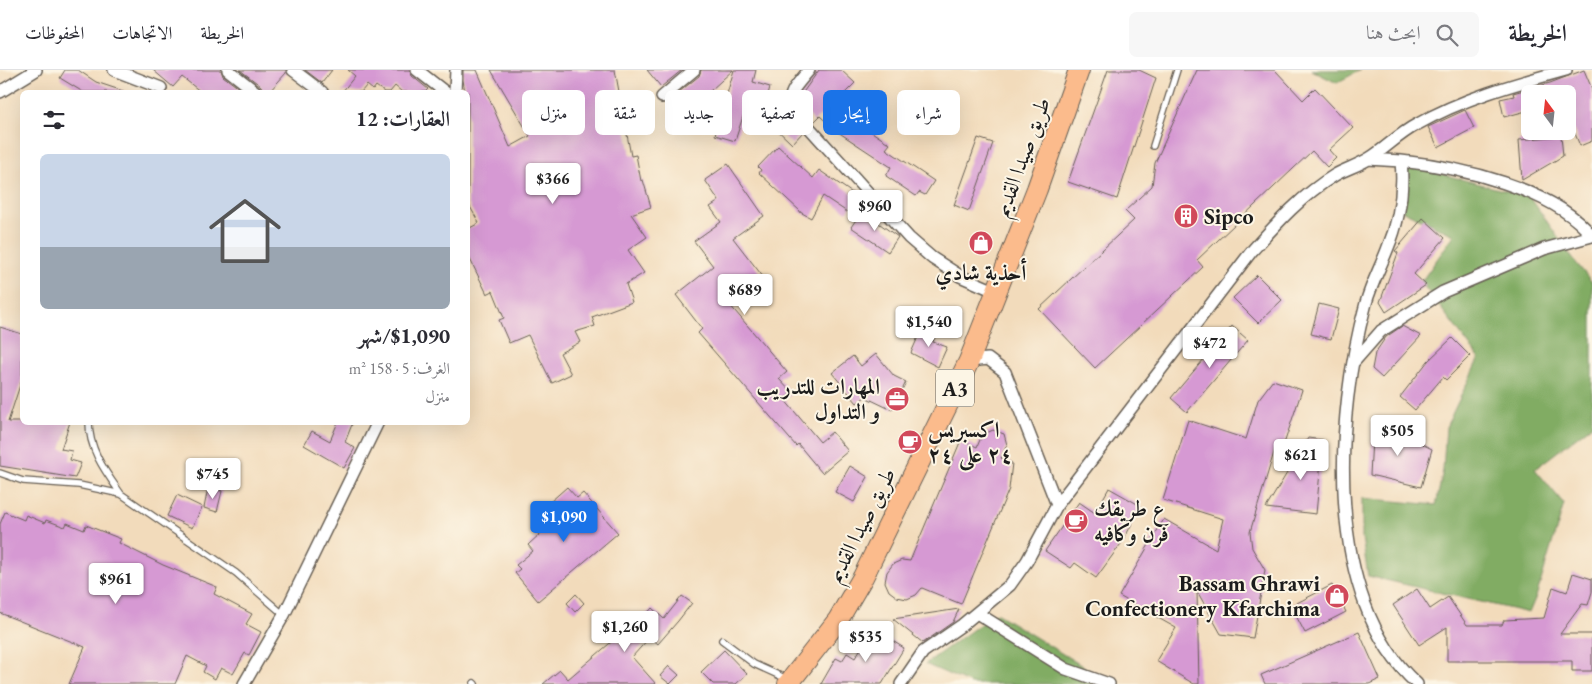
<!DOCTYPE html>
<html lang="ar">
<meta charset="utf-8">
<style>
:root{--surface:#fff;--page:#f7f7f7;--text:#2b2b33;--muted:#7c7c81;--line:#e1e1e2;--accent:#1a73e8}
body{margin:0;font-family:"EB Garamond",Amiri,serif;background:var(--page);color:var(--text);direction:rtl;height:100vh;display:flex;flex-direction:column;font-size:19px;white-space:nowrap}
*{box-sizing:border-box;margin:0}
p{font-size:16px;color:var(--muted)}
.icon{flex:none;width:28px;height:28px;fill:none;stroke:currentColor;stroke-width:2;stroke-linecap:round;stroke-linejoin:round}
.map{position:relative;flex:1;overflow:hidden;direction:ltr}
.sheet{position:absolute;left:20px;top:20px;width:450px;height:335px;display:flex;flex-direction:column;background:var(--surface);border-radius:8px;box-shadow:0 5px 20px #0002;direction:rtl}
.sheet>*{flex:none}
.guide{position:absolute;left:485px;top:20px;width:475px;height:45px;direction:rtl;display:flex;gap:10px}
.needle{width:32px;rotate:345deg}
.controls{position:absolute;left:1521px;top:15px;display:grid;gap:10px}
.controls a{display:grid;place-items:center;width:55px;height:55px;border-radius:8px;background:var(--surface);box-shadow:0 5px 20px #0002;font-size:25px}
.price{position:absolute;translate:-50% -42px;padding:0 11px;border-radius:5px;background:#fff;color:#222;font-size:16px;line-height:32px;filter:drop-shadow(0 1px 2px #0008)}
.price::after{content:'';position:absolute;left:50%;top:30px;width:15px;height:11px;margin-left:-8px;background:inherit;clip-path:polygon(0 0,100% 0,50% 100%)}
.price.on{background:var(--accent);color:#fff}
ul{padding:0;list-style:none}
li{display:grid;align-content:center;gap:10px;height:265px;padding:0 20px}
li span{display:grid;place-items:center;height:155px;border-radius:8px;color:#555}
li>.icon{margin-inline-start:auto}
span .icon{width:90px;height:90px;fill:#fffc;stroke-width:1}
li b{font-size:21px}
h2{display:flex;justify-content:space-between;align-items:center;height:60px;padding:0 20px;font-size:21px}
.tag{padding:0 18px;border-radius:8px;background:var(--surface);box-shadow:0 5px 20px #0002;font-size:18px;line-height:45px}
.tag.on{background:var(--accent);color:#fff}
header{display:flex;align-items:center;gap:30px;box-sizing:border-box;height:70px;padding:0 25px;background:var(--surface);border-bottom:1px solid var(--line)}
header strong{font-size:24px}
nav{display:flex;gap:28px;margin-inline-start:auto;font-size:18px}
.search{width:350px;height:45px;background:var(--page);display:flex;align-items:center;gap:12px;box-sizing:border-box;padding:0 18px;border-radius:8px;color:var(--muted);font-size:19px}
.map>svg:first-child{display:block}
.forest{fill:#81ac63;stroke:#4e6440}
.building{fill:#d699d3}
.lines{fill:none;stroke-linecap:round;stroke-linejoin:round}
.service-casing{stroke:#675f54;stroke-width:8}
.minor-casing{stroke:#675f54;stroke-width:14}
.trunk-casing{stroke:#675f54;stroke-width:22}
.service{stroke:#fff;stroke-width:5.5}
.minor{stroke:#fff;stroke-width:11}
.trunk{stroke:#fbbb8c;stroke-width:20}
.labels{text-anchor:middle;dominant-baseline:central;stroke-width:4;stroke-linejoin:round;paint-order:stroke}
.shield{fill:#fcf5e5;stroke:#5f5d58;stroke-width:1}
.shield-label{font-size:21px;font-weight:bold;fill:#1c1c1c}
.street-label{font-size:22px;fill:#1c1c1c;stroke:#fcf5e5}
.poi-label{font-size:22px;font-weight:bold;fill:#1c1c1c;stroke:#fcf5e5;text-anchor:start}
</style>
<header>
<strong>الخريطة</strong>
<div class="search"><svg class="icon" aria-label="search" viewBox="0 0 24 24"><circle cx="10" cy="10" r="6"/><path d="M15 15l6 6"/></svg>ابحث هنا</div>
<nav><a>الخريطة</a><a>الاتجاهات</a><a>المحفوظات</a></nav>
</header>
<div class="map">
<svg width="1592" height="614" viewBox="0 0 1592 614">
<rect width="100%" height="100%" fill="#fcf5e5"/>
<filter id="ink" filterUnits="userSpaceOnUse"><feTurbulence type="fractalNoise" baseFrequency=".02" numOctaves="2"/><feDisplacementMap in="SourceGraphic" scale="10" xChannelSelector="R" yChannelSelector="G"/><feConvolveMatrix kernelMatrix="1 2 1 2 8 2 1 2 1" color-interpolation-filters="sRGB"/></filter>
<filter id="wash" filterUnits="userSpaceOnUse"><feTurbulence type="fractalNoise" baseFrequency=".0096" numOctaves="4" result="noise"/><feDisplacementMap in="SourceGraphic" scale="20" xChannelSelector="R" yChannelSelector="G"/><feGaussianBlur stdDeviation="1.12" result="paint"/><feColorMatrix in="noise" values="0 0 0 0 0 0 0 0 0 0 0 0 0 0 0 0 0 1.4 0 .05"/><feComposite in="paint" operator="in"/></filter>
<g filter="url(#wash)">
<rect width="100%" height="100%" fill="#f2dbbb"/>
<path class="forest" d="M1311,0H1360L1337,13Z
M1399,93L1530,127L1573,189L1592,212V355L1535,399L1564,434L1537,524L1529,543L1368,506L1362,468V428L1436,435L1443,400L1446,357L1479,288L1421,212L1454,165L1403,141Z
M996,543L1110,613L1115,614H971L925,594Z"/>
<g id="blocks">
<path class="building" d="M65,0H78L96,12L126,22H83L60,8Z
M153,0H221L223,6L244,22H201L182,7L173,17Z
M240,0H286V3L269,22H263L261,16Z
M305,0H332L322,13Z
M348,0H410L412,6L428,19L425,22H402L395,16L390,22H384L376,16L373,20L367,15L361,22H342L355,6Z
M463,0H477L510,77L530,66L491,0H615L631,86L636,85L641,111L643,110L651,137L631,144L647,167L628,180L644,203L626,214L632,232L592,247L595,256L575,262L580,272L560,283L571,304L552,313L528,265L509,273L499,250L504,248L493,221L487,224L468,185V159L479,153L468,133V22H465L463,10Z
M647,0H682L661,17Z
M701,0H733L688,41L674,26L699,6Z
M734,0H756L753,12L770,17L765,36L748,31L735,71L715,65Z
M819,0H841L855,13L834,34L846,45L890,74L886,79L934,111L925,125L919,122L916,126L886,106L891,97L835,60L820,46L814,52L812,49L800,34L799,28Z
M1108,0H1139L1156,8L1117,129L1068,112Z
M1197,0H1275L1303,30L1315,18L1353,58L1329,80L1336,88L1327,97L1312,81L1197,190L1203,197L1095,298L1039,239L1134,150L1125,141L1152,116L1155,93Z
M1584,0L1592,19V71L1580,76L1568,46V24H1559L1557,20V24H1530V40L1504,47L1500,29L1514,26L1513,23L1550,13Z
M785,36L803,62L792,74L768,51Z
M1465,40L1474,58L1438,77L1428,57Z
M1561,66L1563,86L1522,110L1519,70Z
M978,68L993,73L969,141L954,135Z
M778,76L813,108L819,100L858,127L847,142L823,126L811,148L800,142V141L759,103L761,100L758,97Z
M728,94L764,146L733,168L764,208L729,234L787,302L779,309L792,323L784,329L820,372L832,362L848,381L822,403L798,374L796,376L698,263L702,259L676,225L713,196L694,171L721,152L710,137L719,131L705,110Z
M862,141L898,167L888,182L851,157Z
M1423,148L1445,168L1414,204L1426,215L1386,242L1380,232L1398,183L1395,181Z
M1257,205L1282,230L1258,253L1233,228Z
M1319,234L1339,239L1331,269L1311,264Z
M1232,256L1248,270L1187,342L1171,328Z
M1402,256L1421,266L1382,308L1372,299L1375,283L1386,267Z
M0,257L22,264V309L8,352H70L61,379L72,381L70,390L81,393L75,408L0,396Z
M922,258L936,264L933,272L947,277L938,297L911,283Z
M1452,268L1470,286L1446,310L1443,307L1415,340L1400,327L1428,291Z
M876,284L894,306L906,312L892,340L865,327L857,333L832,303L853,286L861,296Z
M1273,310L1302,320L1285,371L1275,379L1250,462L1252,478L1265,500L1253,568L1221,564L1197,521L1199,614H1194L1156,591L1176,558L1119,526L1164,449L1216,479L1223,449L1163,430L1188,350L1246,369L1258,330Z
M1373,350L1432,379L1421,417L1370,405Z
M338,352H353L345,372L355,378L344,398L304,375L312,361L330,371Z
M993,360L1004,364L1007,375L1001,388L1012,393L1009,419L961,534L922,518L916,525L907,529L897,527L889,521L885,512L887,502L893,494L902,490L910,491L961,370L977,377L982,365Z
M1308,368L1323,370L1316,444L1266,438Z
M850,396L868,407L854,432L835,422Z
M567,417L577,428L583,423L618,463L538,531L515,503L520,499L516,495L533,481L528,475L541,463L538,460L542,455L541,454L554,443L550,438L553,435L550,432Z
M208,418L222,421L217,442L204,438Z
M1109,418L1141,436L1123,471L1096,508L1075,493L1071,498L1045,481L1079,432L1095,443Z
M177,425L202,437L192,458L167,446Z
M5,442L24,450L26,445L45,453L46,450L65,457L67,453L84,460L86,455L121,469L119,473L163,495L217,517L214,524L252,544L246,554L261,562L249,585L245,583L233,604L221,598L215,609L203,602L206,596L187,586L175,614H69L85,577L0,543V454Z
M1573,503L1592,509V522L1588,535L1582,534L1560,564H1592V601H1572V591H1447V557L1419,575L1393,535L1417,519L1430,539L1448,527L1467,555H1502L1504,550L1544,548L1553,517L1567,522Z
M1332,515L1346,542L1305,563L1291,536Z
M576,524L584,533L575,542L567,533Z
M682,526L692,533L678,551L658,574L650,567L632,587L656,614H543L560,600L568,609L616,568L620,573L652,538L664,549Z
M959,539L953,552L923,573L893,549Z
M873,559L904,578L882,614H821L836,588L842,591L847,583L855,588Z
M1359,562L1380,609L1369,614H1265L1261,605Z
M724,580L747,604L736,614H713L701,602Z
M669,596L679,605L670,614L660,606Z"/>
</g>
</g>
<g filter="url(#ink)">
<use href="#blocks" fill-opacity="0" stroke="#675f54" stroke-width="1"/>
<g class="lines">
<defs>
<path id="service" d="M1153,76L1177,0
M89,352C89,380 105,401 121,424
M0,403L23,411L79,415L121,424L236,503L284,545
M722,570L754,594L787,609
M474,613L475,614"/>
<path id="minor" d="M114,0L161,18
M228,0L256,22
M293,0L322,22
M417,0L445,22
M809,0C788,26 783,27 806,54L909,168L932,188L960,206L997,222
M0,22L36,0
M455,22L456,0
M662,27L694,0
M1368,89L1401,91C1404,122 1399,152 1387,180C1380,198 1371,215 1366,233C1335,345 1323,529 1417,614
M969,291L988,289L1005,302L1057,435
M1353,293L1381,261L1443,222L1544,179L1592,166C1554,118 1459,97 1401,91
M977,543L1066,599L1109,614
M244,614L284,545L378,352
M901,614L923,582L962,555L1010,515L1027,491L1057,435L1251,182C1277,153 1302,125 1335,105C1346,99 1359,95 1370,88C1386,78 1399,64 1416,55C1463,28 1515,14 1566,0"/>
<path id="trunk" d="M788,614L838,550L863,507L969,291L1037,119L1079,0"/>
</defs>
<use href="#service" class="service-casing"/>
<use href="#minor" class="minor-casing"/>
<use href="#trunk" class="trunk-casing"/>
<use href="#service" class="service"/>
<use href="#minor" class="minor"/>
<use href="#trunk" class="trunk"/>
</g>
</g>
<defs>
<symbol id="building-disc" viewBox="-11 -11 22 22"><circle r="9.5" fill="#d1495b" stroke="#fcf5e5"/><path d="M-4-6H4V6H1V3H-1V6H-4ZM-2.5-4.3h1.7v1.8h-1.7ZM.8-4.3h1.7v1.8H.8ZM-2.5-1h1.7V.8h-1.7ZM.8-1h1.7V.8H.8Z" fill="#fff"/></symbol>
<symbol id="shop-disc" viewBox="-11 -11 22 22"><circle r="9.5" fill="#d1495b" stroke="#fcf5e5"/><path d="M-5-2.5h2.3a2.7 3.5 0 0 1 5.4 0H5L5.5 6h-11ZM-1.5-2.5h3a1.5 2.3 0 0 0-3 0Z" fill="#fff"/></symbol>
<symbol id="office-disc" viewBox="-11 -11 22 22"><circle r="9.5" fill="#d1495b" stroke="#fcf5e5"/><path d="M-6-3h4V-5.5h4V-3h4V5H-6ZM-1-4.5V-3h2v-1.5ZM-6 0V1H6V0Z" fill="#fff"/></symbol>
<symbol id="cafe-disc" viewBox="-11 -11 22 22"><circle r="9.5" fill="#d1495b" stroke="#fcf5e5"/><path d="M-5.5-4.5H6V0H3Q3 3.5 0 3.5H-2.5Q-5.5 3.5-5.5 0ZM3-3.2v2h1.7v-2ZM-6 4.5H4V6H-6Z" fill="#fff"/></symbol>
</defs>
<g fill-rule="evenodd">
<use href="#building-disc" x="1172" y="132" width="28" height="28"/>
<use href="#shop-disc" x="967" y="159" width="28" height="28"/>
<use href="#office-disc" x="883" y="315" width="28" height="28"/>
<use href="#cafe-disc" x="896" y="358" width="28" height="28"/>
<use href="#cafe-disc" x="1062" y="437" width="28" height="28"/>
<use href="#shop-disc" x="1323" y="512" width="28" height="28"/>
</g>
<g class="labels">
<rect class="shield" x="936" y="299.5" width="38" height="37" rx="4"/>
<g class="shield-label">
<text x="955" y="318">A3</text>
</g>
<g class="street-label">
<text transform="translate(1022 87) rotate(-70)">طريق صيدا القديم</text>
<text transform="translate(861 455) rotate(-63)">طريق صيدا القديم</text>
</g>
<g class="poi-label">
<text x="1204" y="146">Sipco</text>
<text x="981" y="202" text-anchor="middle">أحذية شادي</text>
<text x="880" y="316" text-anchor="end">المهارات للتدريب<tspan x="880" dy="25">و التداول</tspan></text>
<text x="928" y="359">اكسبريس<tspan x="928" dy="25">٢٤ على ٢٤</tspan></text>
<text x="1094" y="438">ع طريقك<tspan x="1094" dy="25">فرن وكافيه</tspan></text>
<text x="1320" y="513" text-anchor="end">Bassam Ghrawi<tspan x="1320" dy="25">Confectionery Kfarchima</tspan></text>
</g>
</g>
</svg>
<div class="controls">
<a><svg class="needle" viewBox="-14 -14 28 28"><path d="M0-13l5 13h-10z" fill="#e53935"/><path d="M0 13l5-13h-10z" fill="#7c7c81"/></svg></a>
</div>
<b class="price" style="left:553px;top:135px">$366</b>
<b class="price" style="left:875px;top:162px">$960</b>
<b class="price" style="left:745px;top:246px">$689</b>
<b class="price" style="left:929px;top:278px">$1,540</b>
<b class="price" style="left:1210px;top:299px">$472</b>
<b class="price" style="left:1398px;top:387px">$505</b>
<b class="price" style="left:1301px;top:411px">$621</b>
<b class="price" style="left:213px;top:430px">$745</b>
<b class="price on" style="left:564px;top:473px">$1,090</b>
<b class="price" style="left:116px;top:535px">$961</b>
<b class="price" style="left:625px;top:583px">$1,260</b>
<b class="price" style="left:866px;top:593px">$535</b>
<div class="guide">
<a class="tag">شراء</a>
<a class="tag on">إيجار</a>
<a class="tag">تصفية</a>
<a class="tag">جديد</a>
<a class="tag">شقة</a>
<a class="tag">منزل</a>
</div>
<section class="sheet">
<h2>العقارات: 12<svg class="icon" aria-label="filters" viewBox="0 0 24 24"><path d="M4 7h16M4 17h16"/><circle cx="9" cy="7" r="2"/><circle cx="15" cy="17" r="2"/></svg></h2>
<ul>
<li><span style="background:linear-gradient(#c9d6e8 60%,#9aa5b1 0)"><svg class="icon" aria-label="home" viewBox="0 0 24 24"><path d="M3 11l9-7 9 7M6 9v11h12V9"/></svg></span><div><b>$1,090/شهر</b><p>الغرف: 5 · 158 m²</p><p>منزل</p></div></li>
</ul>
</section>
</div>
